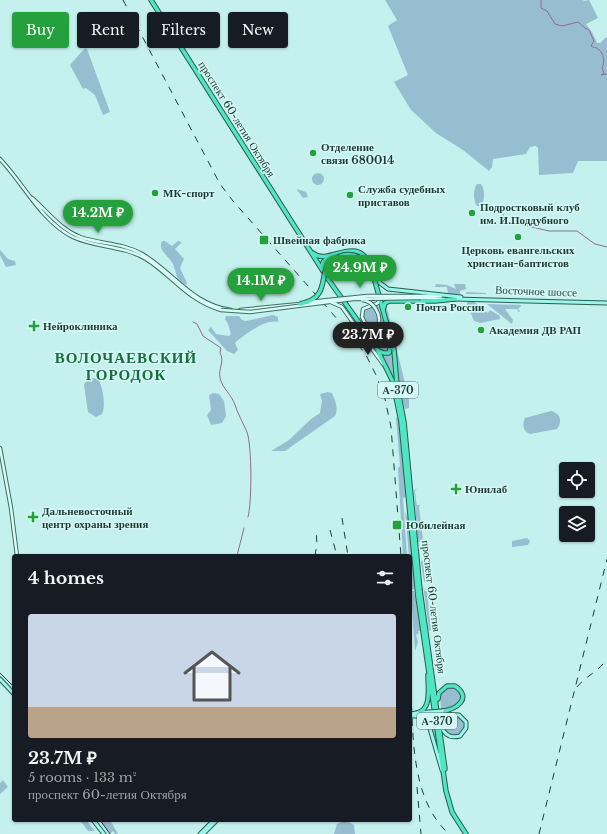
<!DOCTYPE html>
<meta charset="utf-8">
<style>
:root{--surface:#171b24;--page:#20242c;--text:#f1f3f6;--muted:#9ea1a6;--accent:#24a13d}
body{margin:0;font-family:"Libre Baskerville",serif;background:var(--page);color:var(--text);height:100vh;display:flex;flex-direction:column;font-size:15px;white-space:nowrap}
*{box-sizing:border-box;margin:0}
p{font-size:13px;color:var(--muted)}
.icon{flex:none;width:22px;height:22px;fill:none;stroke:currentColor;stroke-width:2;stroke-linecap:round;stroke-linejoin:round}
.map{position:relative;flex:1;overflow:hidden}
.side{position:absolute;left:12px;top:554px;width:400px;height:268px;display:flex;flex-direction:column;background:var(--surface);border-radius:4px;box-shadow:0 1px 3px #0004}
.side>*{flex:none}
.banner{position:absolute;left:12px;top:12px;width:400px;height:36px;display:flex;gap:8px}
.tools{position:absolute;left:559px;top:462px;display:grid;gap:8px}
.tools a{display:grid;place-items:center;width:36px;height:36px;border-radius:4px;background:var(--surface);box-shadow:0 1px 3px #0004;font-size:20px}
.price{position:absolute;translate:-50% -34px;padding:0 9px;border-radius:14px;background:var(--accent);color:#fff;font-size:13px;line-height:26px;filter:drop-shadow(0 1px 2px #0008)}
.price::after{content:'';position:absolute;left:50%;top:24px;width:12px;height:9px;margin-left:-6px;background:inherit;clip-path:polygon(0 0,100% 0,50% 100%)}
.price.selected{background:#222;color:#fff}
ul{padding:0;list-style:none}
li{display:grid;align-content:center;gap:8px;height:212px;padding:0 16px}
li span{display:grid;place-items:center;height:124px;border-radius:4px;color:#555}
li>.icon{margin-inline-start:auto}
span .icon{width:72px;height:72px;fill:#fffc;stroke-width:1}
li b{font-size:17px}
h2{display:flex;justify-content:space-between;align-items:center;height:48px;padding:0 16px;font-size:17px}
.tag{padding:0 14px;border-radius:4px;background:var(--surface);box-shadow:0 1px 3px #0004;font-size:14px;line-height:36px}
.tag.selected{background:var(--accent);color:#fff}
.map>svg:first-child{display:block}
.green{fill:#97bed0}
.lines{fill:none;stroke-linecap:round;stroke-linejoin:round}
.stream{stroke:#926c93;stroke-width:1}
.secondary-casing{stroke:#3c6f60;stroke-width:4.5}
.primary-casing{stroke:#2d5b4c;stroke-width:5}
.highway-casing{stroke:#2d5b4c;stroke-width:5.5}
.secondary{stroke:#d8fbf8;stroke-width:2.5}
.primary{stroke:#9af7ed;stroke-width:3}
.highway{stroke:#4fe6c3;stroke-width:3.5}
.tram{stroke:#1e3c33;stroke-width:1}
.rail{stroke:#1e3c33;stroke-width:1;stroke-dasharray:7 7;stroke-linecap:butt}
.secondary-bridge-casing{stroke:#3c6f60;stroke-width:4.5;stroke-linecap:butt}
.primary-bridge-casing{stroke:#2d5b4c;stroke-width:5;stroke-linecap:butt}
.highway-bridge-casing{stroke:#2d5b4c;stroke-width:5.5;stroke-linecap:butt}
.secondary-bridge{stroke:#d8fbf8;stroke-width:2.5}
.primary-bridge{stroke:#9af7ed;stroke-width:3}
.highway-bridge{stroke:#4fe6c3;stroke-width:3.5}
.poi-dot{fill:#24a13d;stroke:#d4f8f5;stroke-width:1.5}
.labels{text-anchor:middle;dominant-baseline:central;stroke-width:3;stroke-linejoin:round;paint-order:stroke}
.shield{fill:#d4f8f5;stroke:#55746d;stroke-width:1}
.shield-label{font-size:10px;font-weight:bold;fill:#1e3c33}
.street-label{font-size:11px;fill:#1e3c33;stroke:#d4f8f5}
.poi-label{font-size:11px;font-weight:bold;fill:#1e3c33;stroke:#d4f8f5;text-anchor:start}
.district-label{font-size:15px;font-weight:bold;letter-spacing:1px;fill:#1a6c3c;stroke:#d4f8f5}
</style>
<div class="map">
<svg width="607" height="834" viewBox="0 0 607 834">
<rect width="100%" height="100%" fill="#c4f1ed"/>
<path class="green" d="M385,0H583L584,1L589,0L598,18L586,24L592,32L597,43H600L606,37L607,38V161H578L573,173L539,175L538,148L536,146L530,147L526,154L493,159L492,167L489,171L463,150L436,133L411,110L394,82L408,75L388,26L397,20Z
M85,48L87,49L110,112L103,115L95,95L86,88L83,89L70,65Z
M312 179a6 6 0 1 1 12 0a6 6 0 1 1-12 0Z
M477,184H481C485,189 485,201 481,206H477C473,201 473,188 477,184Z
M297,189L306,192L308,197L303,198L297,190Z
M162,241H165L172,246L178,241L182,242L175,249L184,259L180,268L187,283L186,285L178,280C176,274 175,269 173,264C169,256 157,250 162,241Z
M0,250L8,259L15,261L16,265L6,267L0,255Z
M436,284L447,285L456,289L454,284H465L466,289L460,291V294H466V292L486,293V294H448L447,287H435Z
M473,301L480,306V311H485L488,313L490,310L500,316V319L480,323L474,321L467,304V302Z
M378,304L386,331L380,329L375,331L371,335L359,318H362L368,329L372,330L378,328L381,321L376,305Z
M386,304L409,400V408L405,409L397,378L395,350L384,311Z
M487,304L521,305V306L518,309L520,311L519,312L517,310L518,309H505L513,320L512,324Z
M373,306L378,322L372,327L368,325L363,313L365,310Z
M273,315L278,317V322C265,319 248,333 238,340L235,343L238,350L234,354L227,351L208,330L211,327L216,334L229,336L231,334L228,324L225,319L226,316H239L242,320L246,321Z
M386,333L389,342V351L385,353L379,349L373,339L375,337L376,343L382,347L389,344L385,334Z
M392,351L396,386L382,354L387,355Z
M92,378L98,379C103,386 106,407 102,414L96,417L88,412L84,385L87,380Z
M328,392L332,393C335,401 339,407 335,416L285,451H271L289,440L311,419L320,413L322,401L320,394Z
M214,393L219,394L224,401L226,416L222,423L211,425L207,415L211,410L209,395Z
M551,411C560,413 563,421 557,429L530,434C523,431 522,425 525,418Z
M399,417L406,497L403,498L407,556H403L398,468L400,466L396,418Z
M418,488L415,490L420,542H418L414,490Z
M416,499L417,505H420L419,507L423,540H420Z
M405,511L408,518L415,581L414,589L412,590Z
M527,538L530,541L528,545L512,547V541Z
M423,559L425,560L427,581L424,582L421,562Z
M423,585L425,591H427L431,631L429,630Z
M411,591H414L415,595L421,631H418L419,633L416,635L418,642L415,651Z
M449,687H455L460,692V700L456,706L441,710L440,693Z
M445,715H457L461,717L465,727L461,734L451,736L445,732L442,716Z
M434,716L440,761L431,724L426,717Z
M3,780L8,787L0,794V783Z
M80,820H86L95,831H88Z
M99,820H110L118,834H115L113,831L110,834Z
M345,820L354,825L355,834H334L337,824Z"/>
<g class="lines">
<path class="stream" d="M541,0V8L547,11L555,24L562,26L578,22L585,28L589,30L594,41L591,46C593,48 596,47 598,49C604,53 605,62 602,68L604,73L601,75L607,74
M501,210L506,221L549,231H577L595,244L607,247
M193,322L197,324L203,336L221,348L220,353C225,361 218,369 220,378C222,388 232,395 235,405C238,414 243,423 247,432C252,446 252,503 248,517
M237,556L244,528"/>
<defs>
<path id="secondary" d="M0,159C24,184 41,221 73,237C96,248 123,245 146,259C173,276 187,300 221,310
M32,198C48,212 60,229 80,237C100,244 123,243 142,254C173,272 192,305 231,310
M421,296H441
M421,298L444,299
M240,310L300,304
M362,317L363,309L378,303L379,299
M354,324L383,364
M0,448L11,508L17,556"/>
<path id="primary" d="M367,258L380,283L388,289L461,297
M455,299L607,303
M0,679L14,694
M419,713L429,712
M417,716L424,717L428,722L442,770
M440,722C443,733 448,739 460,736L466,728V722L459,715L442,714
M93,820L104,834
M200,834L214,820
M203,834L217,820"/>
<path id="highway" d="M151,0L328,279L375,345L393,382L401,422L418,597L446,791L452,812L466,834
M313,253C329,267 357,232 371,267L394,350L397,385L404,422L420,590L445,769
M359,257L370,268
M322,268L323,262L330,256
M383,310L385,303L390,301H435L455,299
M379,351L384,353H389L391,344
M438,699L439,693L447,686H455C473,698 456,710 442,711
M417,713C432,710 428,687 428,675"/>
</defs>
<use href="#secondary" class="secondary-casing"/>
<use href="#primary" class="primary-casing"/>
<use href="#highway" class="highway-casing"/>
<use href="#secondary" class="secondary"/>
<use href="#primary" class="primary"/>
<use href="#highway" class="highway"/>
<path class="tram" d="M0,673L14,687
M100,820L110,834"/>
<path class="rail" d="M123,0L220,184L233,201L346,329L366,355L376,375L385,399L391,427L401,556
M342,518L348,556
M330,530L337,556
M315,556L317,544L316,531
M410,677C414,728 408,797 449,834
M577,687C586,676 599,671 607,659
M417,787L421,834
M539,834L607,559"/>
<defs>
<path id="secondary-bridge" d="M362,300C374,301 382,315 378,326L374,329L367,327L362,317
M309,302L367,296H421
M331,302L342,307L354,324
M221,310L250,312L353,299L421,298"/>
<path id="primary-bridge" d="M429,712L442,711
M410,714L417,713
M430,715L442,714
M410,716H417"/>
<path id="highway-bridge" d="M300,304C307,302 315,300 319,293C323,287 323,279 325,272C330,257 345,251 359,257"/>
</defs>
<use href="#secondary-bridge" class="secondary-bridge-casing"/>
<use href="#primary-bridge" class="primary-bridge-casing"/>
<use href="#highway-bridge" class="highway-bridge-casing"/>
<use href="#secondary-bridge" class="secondary-bridge"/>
<use href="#primary-bridge" class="primary-bridge"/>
<use href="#highway-bridge" class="highway-bridge"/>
</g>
<g class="poi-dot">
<circle cx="313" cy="153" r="4"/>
<circle cx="155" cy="193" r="4"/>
<circle cx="350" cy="195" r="4"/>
<circle cx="472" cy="213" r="4"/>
<circle cx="518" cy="237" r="4"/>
<rect x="259" y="235" width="10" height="10" rx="2"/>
<circle cx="408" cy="307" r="4"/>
<path d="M32 320h4v4h4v4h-4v4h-4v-4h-4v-4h4z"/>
<circle cx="481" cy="330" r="4"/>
<path d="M454 483h4v4h4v4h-4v4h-4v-4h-4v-4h4z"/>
<path d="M31 511h4v4h4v4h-4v4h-4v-4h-4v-4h4z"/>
<rect x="392" y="520" width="10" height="10" rx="2"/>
</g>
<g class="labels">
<g class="shield">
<rect x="378" y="382" width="40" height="16" rx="3"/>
<rect x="417" y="713" width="40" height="16" rx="3"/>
</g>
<g class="shield-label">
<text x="398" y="390">А-370</text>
<text x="437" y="721">А-370</text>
</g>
<g class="street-label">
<text transform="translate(237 119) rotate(58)">проспект 60-летия Октября</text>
<text transform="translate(536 291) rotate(2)">Восточное шоссе</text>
<text transform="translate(434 607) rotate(83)">проспект 60-летия Октября</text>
</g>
<g class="poi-label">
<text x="321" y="147">Отделение<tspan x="321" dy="13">связи 680014</tspan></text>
<text x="358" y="189">Служба судебных<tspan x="358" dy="13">приставов</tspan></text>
<text x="163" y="193">МК-спорт</text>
<text x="480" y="207">Подростковый клуб<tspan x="480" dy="13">им. И.Поддубного</tspan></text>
<text x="273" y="240">Швейная фабрика</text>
<text x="518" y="250" text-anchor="middle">Церковь евангельских<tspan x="518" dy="13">христиан-баптистов</tspan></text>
<text x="416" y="307">Почта России</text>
<text x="43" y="326">Нейроклиника</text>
<text x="489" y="330">Академия ДВ РАП</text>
<text x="465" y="489">Юнилаб</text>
<text x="42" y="511">Дальневосточный<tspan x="42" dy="13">центр охраны зрения</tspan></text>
<text x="406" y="525">Юбилейная</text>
</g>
<g class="district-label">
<text x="126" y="357">ВОЛОЧАЕВСКИЙ<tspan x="126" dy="17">ГОРОДОК</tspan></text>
</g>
</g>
</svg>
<div class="tools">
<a><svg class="icon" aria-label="locate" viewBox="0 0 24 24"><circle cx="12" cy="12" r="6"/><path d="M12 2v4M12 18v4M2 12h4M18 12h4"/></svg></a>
<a><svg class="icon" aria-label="layers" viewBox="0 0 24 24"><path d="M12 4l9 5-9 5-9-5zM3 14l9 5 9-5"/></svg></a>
</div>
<b class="price" style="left:98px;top:234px">14.2M ₽</b>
<b class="price" style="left:360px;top:289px">24.9M ₽</b>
<b class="price" style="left:261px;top:302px">14.1M ₽</b>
<b class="price selected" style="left:368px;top:356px">23.7M ₽</b>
<div class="banner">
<a class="tag selected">Buy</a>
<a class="tag">Rent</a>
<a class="tag">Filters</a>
<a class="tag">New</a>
</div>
<section class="side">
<h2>4 homes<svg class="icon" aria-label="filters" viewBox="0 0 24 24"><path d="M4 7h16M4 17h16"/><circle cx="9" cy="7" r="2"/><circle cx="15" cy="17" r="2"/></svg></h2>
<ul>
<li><span style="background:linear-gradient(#c9d6e8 75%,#b9a48a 0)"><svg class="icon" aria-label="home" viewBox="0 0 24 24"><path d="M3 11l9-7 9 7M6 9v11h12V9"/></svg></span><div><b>23.7M ₽</b><p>5 rooms · 133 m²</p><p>проспект 60-летия Октября</p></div></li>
</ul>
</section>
</div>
